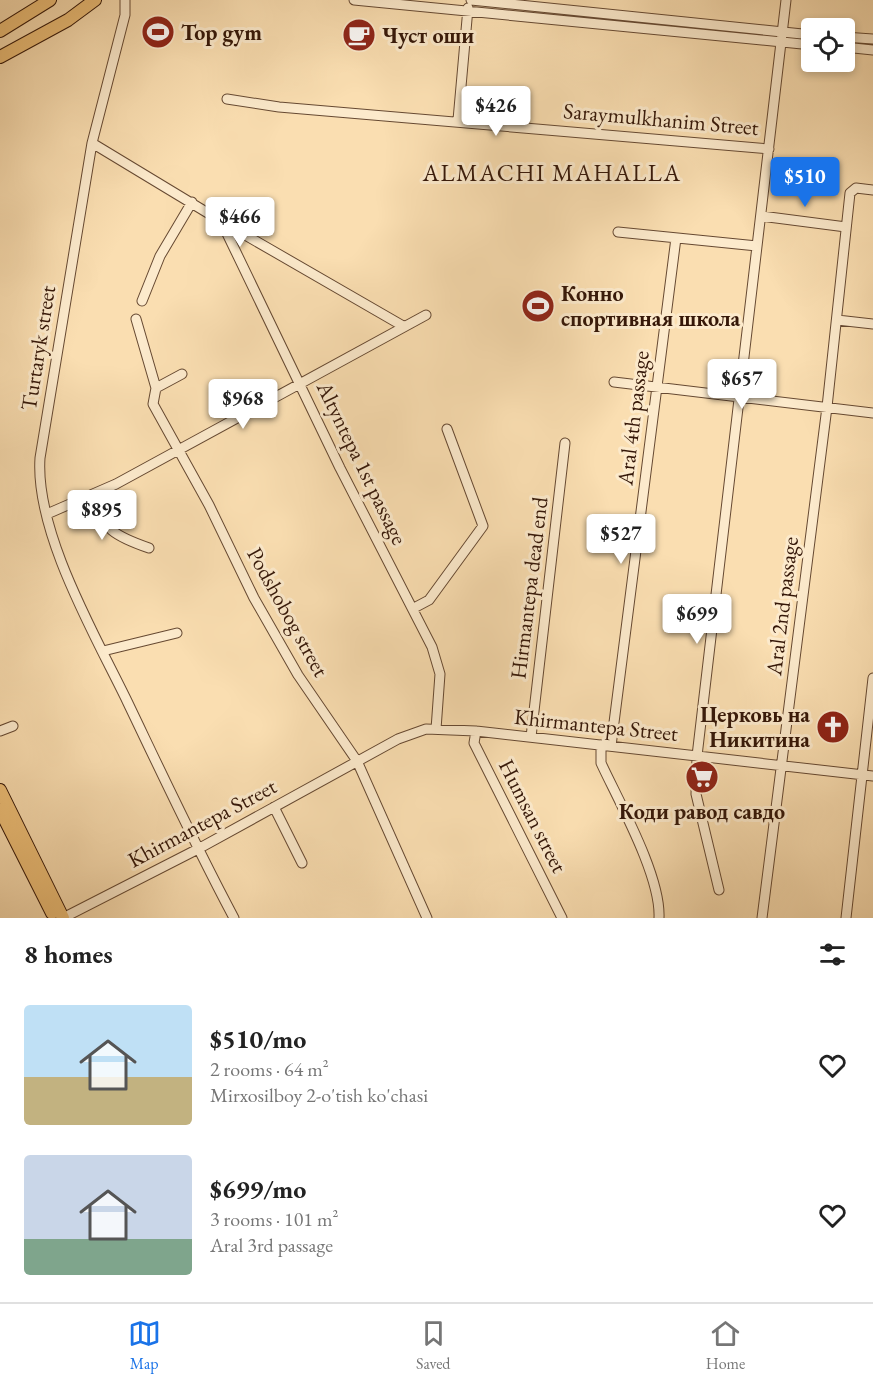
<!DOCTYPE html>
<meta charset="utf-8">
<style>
:root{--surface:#fff;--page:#f2f2f2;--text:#222;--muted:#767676;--line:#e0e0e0;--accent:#1a73e8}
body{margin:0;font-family:"EB Garamond",serif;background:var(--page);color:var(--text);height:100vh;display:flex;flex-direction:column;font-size:22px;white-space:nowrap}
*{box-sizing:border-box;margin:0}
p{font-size:20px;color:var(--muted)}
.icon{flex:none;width:33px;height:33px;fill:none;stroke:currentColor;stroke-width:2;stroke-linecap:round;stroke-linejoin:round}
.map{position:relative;height:918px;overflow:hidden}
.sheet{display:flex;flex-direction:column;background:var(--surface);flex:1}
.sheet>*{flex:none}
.buttons{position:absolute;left:801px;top:18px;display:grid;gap:12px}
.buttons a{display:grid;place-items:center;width:54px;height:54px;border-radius:6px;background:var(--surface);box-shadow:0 3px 9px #0003;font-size:30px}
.price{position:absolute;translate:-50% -51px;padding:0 14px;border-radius:6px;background:#fff;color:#222;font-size:20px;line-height:39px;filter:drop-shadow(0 2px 3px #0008)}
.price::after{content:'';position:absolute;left:50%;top:36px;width:18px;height:14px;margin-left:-9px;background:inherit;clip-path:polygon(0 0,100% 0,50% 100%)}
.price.selected{background:var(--accent);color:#fff}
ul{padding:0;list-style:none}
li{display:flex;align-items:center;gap:18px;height:150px;padding:0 24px}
li span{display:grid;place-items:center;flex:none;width:168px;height:120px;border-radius:6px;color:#555}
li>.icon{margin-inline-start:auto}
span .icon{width:72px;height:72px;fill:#fffc;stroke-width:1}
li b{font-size:26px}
h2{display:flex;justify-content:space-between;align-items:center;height:72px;padding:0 24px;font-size:26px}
.menu{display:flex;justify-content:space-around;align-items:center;height:84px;border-top:2px solid var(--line);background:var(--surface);font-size:16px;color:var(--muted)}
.menu a{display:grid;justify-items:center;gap:3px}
.menu .selected{color:var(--accent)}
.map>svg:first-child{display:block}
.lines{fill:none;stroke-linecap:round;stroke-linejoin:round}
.minor-casing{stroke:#664932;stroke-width:11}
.major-casing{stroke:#351708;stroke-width:14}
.minor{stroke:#fceacc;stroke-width:9}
.major{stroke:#edbf78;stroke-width:12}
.labels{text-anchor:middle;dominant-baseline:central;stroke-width:6;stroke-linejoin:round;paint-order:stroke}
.poi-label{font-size:22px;font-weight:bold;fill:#351708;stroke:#fceacc;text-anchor:start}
.street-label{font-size:22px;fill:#351708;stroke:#fceacc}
.neighbourhood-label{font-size:24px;letter-spacing:1.5px;fill:#351708;stroke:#fceacc}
</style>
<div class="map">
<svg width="873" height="918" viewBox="0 0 873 918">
<rect width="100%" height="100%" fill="#fadeb1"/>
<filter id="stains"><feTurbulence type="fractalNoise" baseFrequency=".00333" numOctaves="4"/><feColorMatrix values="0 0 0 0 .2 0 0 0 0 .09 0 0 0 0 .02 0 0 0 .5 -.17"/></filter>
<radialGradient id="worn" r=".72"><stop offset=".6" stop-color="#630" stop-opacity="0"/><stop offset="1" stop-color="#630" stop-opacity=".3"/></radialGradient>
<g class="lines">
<defs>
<path id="minor" d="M125,0V15L92,143L40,458C35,532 95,635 127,701C162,774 196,847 234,918
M354,0L812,45
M471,0L812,35
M844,37L873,39
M844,47L873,50
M227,99L279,107L769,149
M458,120L468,8
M92,143L221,221L403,326
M761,216L846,227
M221,221L340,468L432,647L440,674L436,729
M618,232L757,246
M142,301L160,256L192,202
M136,319L156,388L153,404L209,505L254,598L298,675L357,761L427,918
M837,320L873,324
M614,382L873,413
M156,388L182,374
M89,496C105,530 114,536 149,548
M47,514L116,484L426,315
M414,608L429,600L483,526L447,429
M103,651L177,633
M0,731L13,726
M476,731L474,743L562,918
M531,737L565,443
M601,745V763C619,802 661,876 659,918
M611,746L676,238
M274,807L302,863
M719,890L696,794L697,756L786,0
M63,918L198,849L398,739L426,729L476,731L873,776
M762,918L827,407L850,193L856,188L873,190
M846,918L873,678"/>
<path id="major" d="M0,31L50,0
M0,57L68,20L95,0
M0,790L63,918
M0,810L52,913"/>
</defs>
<use href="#minor" class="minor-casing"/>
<use href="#major" class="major-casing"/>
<use href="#minor" class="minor"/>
<use href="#major" class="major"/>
</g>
<defs>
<symbol id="stadium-disc" viewBox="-11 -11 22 22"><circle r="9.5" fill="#8f2418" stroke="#fceacc"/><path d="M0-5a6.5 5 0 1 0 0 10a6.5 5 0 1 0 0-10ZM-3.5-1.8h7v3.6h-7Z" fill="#fff"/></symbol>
<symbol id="cafe-disc" viewBox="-11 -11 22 22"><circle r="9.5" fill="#8f2418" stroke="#fceacc"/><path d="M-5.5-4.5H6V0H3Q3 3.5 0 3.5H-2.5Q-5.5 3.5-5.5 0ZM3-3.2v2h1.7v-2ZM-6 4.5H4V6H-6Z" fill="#fff"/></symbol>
<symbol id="church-disc" viewBox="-11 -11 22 22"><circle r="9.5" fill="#8f2418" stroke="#fceacc"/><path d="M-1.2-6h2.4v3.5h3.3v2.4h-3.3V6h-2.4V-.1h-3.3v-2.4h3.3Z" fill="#fff"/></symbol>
<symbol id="supermarket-disc" viewBox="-11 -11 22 22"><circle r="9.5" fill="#8f2418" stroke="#fceacc"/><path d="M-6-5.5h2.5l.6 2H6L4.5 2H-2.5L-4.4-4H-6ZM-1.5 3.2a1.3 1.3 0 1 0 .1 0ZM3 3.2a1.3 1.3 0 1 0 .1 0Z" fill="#fff"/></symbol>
</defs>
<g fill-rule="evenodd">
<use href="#stadium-disc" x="139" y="13" width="38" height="38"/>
<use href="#cafe-disc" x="340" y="16" width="38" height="38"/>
<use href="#stadium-disc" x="519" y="287" width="38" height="38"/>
<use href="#church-disc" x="814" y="708" width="38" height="38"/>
<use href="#supermarket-disc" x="683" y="758" width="38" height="38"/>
</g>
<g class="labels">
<g class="poi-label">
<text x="181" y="32">Top gym</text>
<text x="382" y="35">Чуст оши</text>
<text x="561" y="293">Конно<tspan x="561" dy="25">спортивная школа</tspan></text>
<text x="810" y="714" text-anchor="end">Церковь на<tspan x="810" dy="25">Никитина</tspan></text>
<text x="702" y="811" text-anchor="middle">Коди равод савдо</text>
</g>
<g class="street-label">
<text transform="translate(661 119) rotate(5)">Saraymulkhanim Street</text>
<text transform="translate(38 348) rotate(-81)">Turtaryk street</text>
<text transform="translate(633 418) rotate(-83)">Aral 4th passage</text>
<text transform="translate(362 463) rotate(64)">Altyntepa 1st passage</text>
<text transform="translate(529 588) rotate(-83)">Hirmantepa dead end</text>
<text transform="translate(782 606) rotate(-83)">Aral 2nd passage</text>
<text transform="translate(288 612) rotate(61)">Podshobog street</text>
<text transform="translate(596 725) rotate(6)">Khirmаntepa Street</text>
<text transform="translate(533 816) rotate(63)">Humsan street</text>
<text transform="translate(202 823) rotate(-28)">Khirmantepa Street</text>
</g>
<g class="neighbourhood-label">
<text x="552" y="172">ALMACHI MAHALLA</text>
</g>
</g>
<rect width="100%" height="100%" filter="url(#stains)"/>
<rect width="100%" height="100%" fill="url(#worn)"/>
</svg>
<div class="buttons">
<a><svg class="icon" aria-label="locate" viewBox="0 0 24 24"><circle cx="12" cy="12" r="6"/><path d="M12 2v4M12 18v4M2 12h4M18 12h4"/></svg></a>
</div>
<b class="price" style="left:496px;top:137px">$426</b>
<b class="price selected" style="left:805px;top:208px">$510</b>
<b class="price" style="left:240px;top:248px">$466</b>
<b class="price" style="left:742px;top:410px">$657</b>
<b class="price" style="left:243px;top:430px">$968</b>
<b class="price" style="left:102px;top:541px">$895</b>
<b class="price" style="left:621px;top:565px">$527</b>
<b class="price" style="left:697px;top:645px">$699</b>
</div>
<section class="sheet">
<h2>8 homes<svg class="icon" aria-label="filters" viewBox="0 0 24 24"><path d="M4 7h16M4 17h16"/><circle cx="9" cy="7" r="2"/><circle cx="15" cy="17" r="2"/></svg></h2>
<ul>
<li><span style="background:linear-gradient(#bfe0f5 60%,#c2b280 0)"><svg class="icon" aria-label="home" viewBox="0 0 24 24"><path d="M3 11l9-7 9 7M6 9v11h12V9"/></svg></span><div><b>$510/mo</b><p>2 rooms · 64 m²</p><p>Mirxosilboy 2-o'tish ko'chasi</p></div><svg class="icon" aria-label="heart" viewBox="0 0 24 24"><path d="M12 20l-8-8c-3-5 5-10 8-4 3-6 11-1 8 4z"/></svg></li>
<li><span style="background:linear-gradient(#c9d6e8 70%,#7fa58c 0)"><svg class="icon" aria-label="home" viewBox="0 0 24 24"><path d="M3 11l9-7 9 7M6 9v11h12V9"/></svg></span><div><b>$699/mo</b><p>3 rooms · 101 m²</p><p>Aral 3rd passage</p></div><svg class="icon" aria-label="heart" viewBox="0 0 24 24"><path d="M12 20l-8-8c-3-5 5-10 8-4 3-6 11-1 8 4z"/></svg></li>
</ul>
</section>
<nav class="menu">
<a class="selected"><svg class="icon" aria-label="map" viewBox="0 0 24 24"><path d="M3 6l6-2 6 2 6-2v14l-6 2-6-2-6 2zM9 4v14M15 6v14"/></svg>Map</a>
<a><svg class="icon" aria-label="saved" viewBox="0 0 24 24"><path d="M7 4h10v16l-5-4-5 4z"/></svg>Saved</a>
<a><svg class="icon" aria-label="home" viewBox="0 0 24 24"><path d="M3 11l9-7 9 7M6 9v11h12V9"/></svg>Home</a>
</nav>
